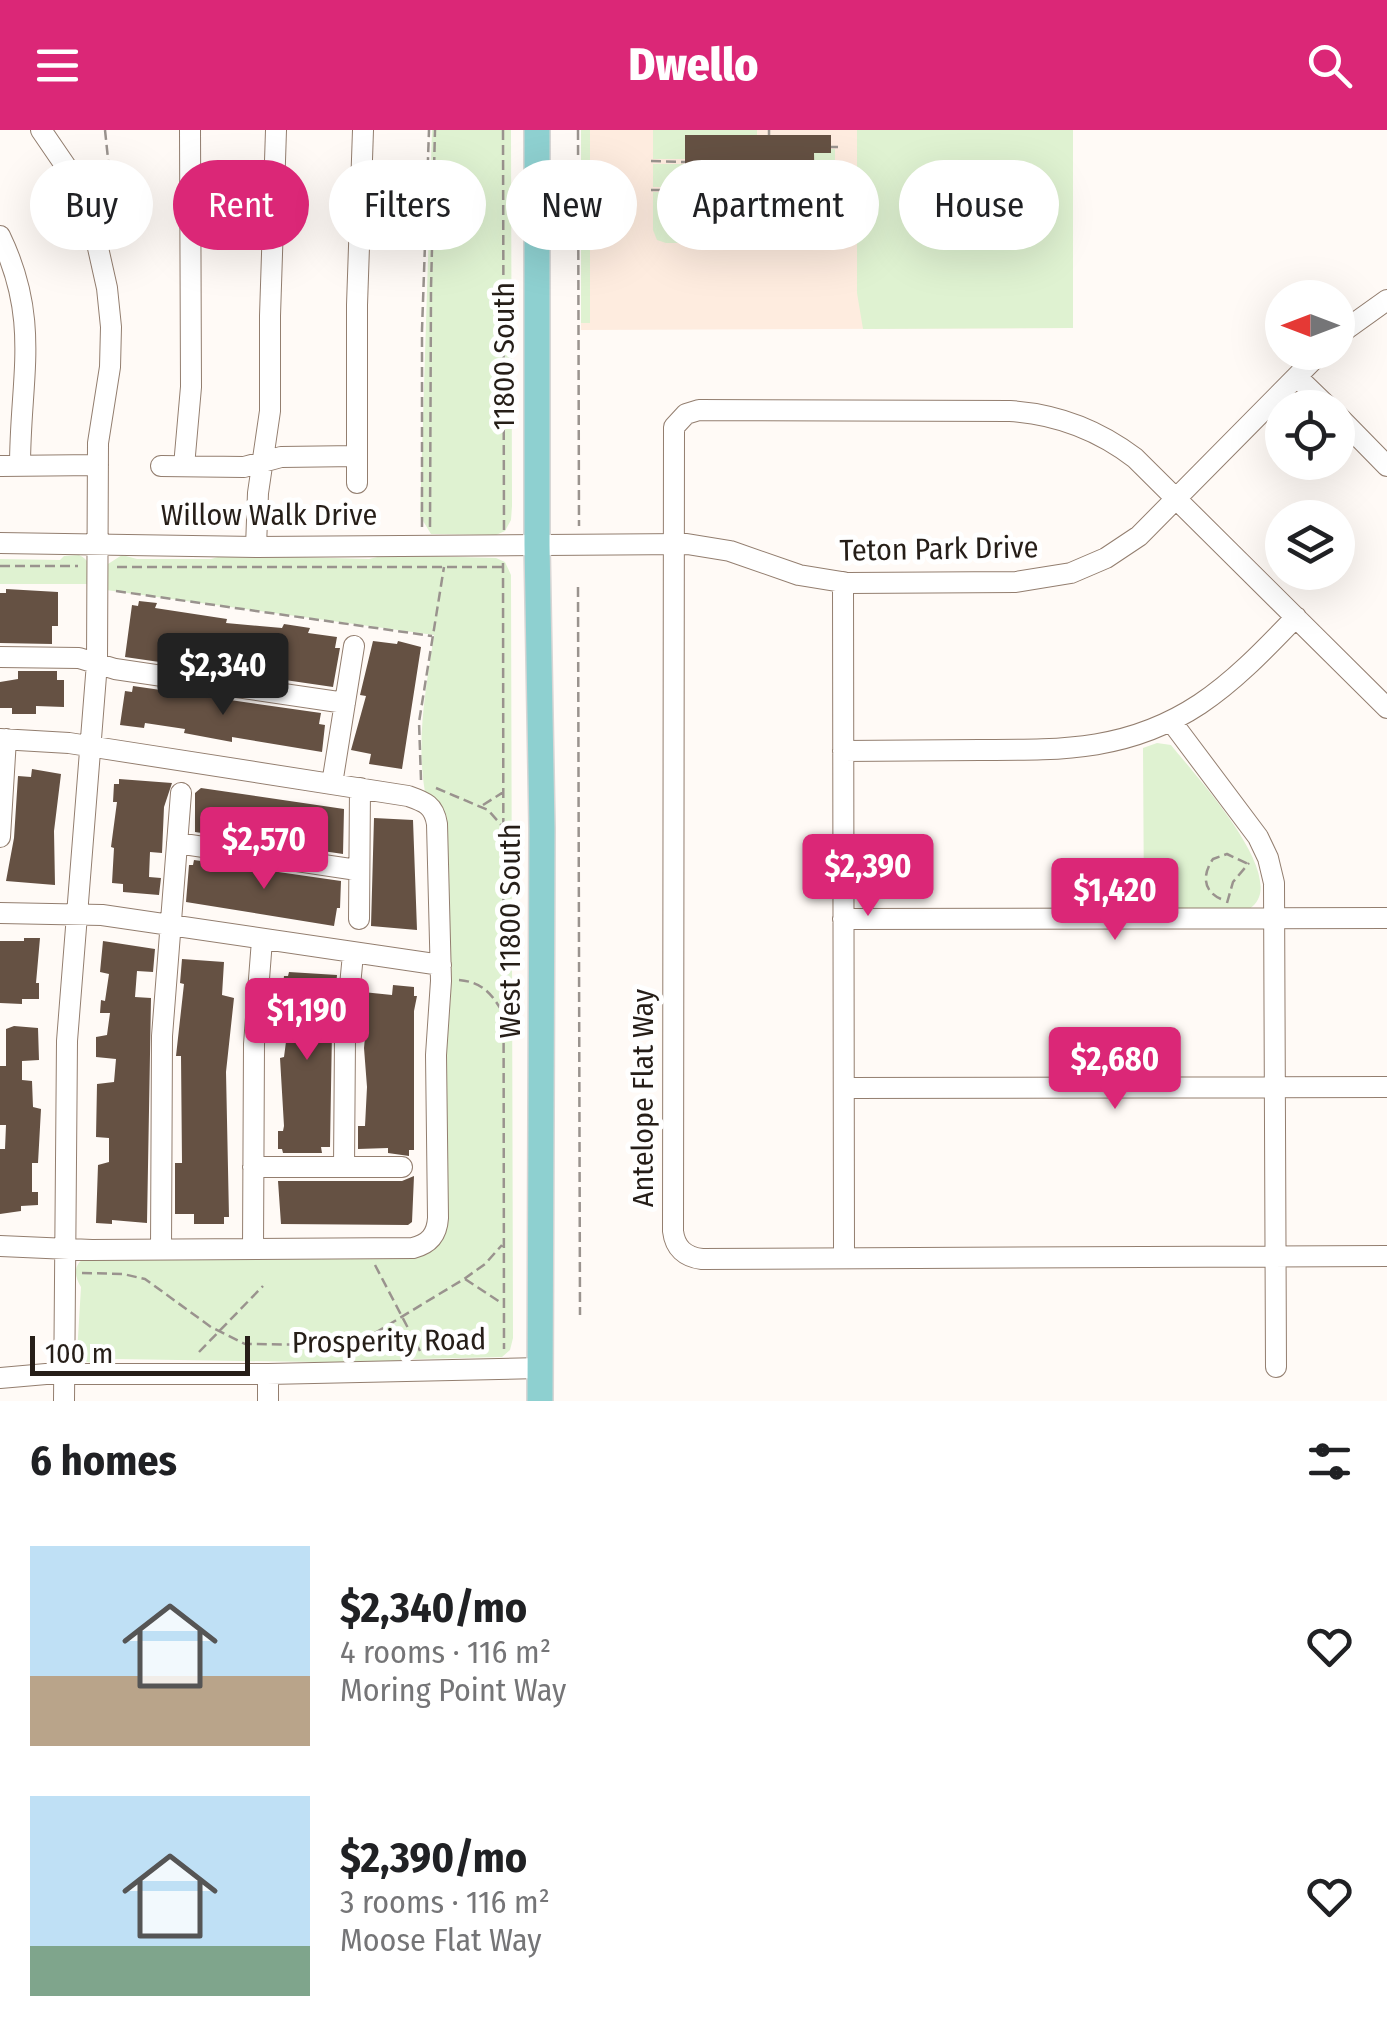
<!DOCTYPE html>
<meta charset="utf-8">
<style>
:root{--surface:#fff;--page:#f2f2f2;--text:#202124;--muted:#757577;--accent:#db2777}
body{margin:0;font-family:"Fira Sans Condensed",sans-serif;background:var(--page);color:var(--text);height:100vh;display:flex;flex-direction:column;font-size:38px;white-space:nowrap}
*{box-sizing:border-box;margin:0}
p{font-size:32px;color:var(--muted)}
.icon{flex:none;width:55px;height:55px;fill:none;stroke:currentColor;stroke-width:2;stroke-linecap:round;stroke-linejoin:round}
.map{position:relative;height:1271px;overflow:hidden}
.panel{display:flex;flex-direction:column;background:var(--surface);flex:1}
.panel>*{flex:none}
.top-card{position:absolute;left:30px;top:30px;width:1328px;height:90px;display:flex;gap:20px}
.needle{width:65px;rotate:270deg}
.fabs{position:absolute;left:1265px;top:150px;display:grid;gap:20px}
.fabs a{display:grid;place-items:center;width:90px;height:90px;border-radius:50%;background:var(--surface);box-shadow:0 10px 40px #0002;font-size:50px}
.scale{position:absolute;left:30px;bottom:25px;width:220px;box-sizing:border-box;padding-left:10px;border:5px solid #261e18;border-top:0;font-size:28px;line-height:35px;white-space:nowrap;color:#261e18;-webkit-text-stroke:8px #fff;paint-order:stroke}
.price{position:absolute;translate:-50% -85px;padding:0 22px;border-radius:10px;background:var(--accent);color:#fff;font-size:32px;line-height:65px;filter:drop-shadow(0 2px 5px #0008)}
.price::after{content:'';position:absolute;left:50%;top:60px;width:30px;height:22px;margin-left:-15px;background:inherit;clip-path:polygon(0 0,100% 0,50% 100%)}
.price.selected{background:#222;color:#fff}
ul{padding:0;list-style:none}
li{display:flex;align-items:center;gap:30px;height:250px;padding:0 30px}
li span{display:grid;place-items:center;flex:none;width:280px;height:200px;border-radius:0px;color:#555}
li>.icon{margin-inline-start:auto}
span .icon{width:120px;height:120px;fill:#fffc;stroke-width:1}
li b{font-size:42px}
h2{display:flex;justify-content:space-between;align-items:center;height:120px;padding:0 30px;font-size:42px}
.chip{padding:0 35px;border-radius:45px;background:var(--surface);box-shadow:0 10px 40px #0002;font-size:35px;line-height:90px}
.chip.selected{background:var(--accent);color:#fff}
header{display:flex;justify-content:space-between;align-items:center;height:130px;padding:0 30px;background:var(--accent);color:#fff;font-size:45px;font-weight:800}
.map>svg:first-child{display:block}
.built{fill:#feecdf}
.green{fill:#dff2d1}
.building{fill:#655143}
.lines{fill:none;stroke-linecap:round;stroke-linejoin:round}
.minor-casing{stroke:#937e6f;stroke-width:22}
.major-casing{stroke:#d8d6d5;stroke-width:28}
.path{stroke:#9a938e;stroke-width:2.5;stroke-dasharray:10 5;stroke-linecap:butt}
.minor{stroke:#fff;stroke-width:20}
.major{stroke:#8ed0d0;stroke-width:25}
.labels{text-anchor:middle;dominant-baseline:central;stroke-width:10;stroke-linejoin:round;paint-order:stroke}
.street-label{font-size:30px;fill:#261e18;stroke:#fff}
</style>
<header><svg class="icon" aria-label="menu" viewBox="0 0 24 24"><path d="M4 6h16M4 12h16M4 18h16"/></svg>Dwello<svg class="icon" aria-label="search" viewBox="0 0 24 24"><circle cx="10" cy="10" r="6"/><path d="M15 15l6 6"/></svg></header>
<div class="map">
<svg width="1387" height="1271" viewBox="0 0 1387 1271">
<rect width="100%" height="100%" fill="#fffaf6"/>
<path class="built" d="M581,0H1073V198L581,200Z"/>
<path class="green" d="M432,0H511L512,376L511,390L505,401L496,405L431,404L420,386Z
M581,0H590V193H581Z
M653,0H757V5H685V29H653Z
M857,0H1073V198L863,199L857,163Z
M831,19H835V70H815L814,23H831Z
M653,34H685V57H653Z
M653,62H685V79H697V91H706V113H666L657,110L653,100Z
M819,76H823V113H764V109H772L773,104L818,101Z
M711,85H753L754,114H711Z
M79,425C92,431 91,441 90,454H0V429L60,430L64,426Z
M122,425L137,429H211L225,425L369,429L386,425L496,428L505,432L511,445L513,1208L510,1220L502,1227L414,1229L376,1233L116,1229C102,1234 87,1237 77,1224L81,1157C74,1146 73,1134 86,1127H413L446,1097V918L451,865L446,691L441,675L425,662C416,609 426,558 434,505L106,460L108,434Z
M1157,613L1171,615C1192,642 1295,751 1249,779L1144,780L1143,618Z"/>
<path class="building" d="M685,5H831V23H814L815,75L819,76V101L753,109V85H701V79H685Z
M6,459L58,462V496H52V514L0,513V463H6Z
M139,471L157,473L155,478L227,489L226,493L282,498L284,494L310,498L308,503L337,507L335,518H340L333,557L125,527L132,475L138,476Z
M373,511L397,514L398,511L421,517L402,639L369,634L371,624L351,620L366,566L360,565Z
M18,541H57V550H64V577L36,576V584H12V578H0V552L18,549Z
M133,556L321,583L319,594L325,595L322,622L232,607V612L184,603L185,599L145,593L144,598L120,595L125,561L132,562Z
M32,639L61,644L54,701L55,755L6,751L14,708L18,646L31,647Z
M119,649L172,653L164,677L162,723L150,722L149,747L161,748L159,765L123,762V754L112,753L114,718L111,717L117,672H113L114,654H119Z
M201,658L344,679L343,724L195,702V663Z
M374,688L413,690L417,800L371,796Z
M194,730L341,751L340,778H337L334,796L186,772L189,735H193Z
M24,808H40L36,853H39V869H22V874L0,873V811H24Z
M103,811L155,819L153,842L137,841L135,867L151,868L147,1093L112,1090V1094L96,1093L98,1035L109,1032V1008L96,1007L97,954L114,952L116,929L96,927V907L107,905L110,883H100L101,870L105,871L109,844L100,842Z
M182,829L224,832L222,865L234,868L226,942L229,1087H224V1094H194V1084H175V1033H182L181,926H176L184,854L180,853Z
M289,842L337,845L335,869H330L328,900H332L330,1017H321L322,1023H283L282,1019H278V1001H283L284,996L280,928L284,927L287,904L280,903L286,865L282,864L284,846H288Z
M393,855L414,857V866H417L414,881V1020H409V1026L388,1023V1018L358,1019V996H365L367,957L364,918L367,885L361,884L363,862L392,865Z
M14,896L38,898L39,930L22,931V950L32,951L33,977L41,979L38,1033H32V1062H38V1075L21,1076V1081L0,1084V1019H5L6,995H0V936H6V899Z
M414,1046L412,1092L408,1095L281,1094L278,1051H402Z"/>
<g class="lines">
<defs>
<path id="minor" d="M41,0L69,41L94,100L107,158L111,197L110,237L98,313L97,533L67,911L64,1271
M0,106C41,191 20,248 20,336
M1338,205L1387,170
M1297,247L1329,278
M1338,286L1387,336
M0,336L98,335
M161,336L244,337L281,327L357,326
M184,336L191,257L190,0
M357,353V175L363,0
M0,413L256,417L687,414L730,421L799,445L848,453L1016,452L1071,443L1106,428L1139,406L1321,222
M256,417L258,363L270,281V186L276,0
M843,452L844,1127
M0,527L79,528L115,539L345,573
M1387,578L1135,328C1097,299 1057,284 1010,281L699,280L686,284L674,297L673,1101C675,1118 685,1127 702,1129L1387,1126
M1171,591L1258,707L1268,728L1274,753L1276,1237
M0,609L69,613L408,666C425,672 434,675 437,694L441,851L436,925L438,1088C437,1105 429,1114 413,1118L92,1120L0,1116
M843,621C889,621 935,620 980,620C1062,620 1129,621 1200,574C1236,550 1266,518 1296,487
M332,654L354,516
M0,707L6,609
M177,713L357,740
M0,783L102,785L441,835
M359,789L360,658
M843,789L1387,788
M844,958L1387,957
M253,1037H402
M344,1037L345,909L353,824
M253,1118L254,914L262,810
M161,1119L162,906L181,663
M268,1244V1271
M0,1248L46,1244H268L540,1238"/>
<path id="major" d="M537,0V415L542,698L540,1271"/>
</defs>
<use href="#minor" class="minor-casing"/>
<use href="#major" class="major-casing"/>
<path class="path" d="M105,0L117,115
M503,0L504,400
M578,0L579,396
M769,5V0
M831,17H838
M651,31L685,32
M651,60H685
M815,73L826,72
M699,79L700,88H708L709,117
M759,109V117
M422,397V200L429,0
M430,397L431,158L435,0
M503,433L504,1219
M0,436H78
M117,437H503
M578,457L580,1185
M116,461L432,506
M421,650L419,592L444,437
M436,658L488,680L503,697
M483,675L505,661
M1221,769C1203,761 1202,745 1213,729L1227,724L1248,734
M1227,773L1233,752L1249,733
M459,850C482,852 491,863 502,881
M375,1135L420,1221
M82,1143L123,1144L145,1149L211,1197L245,1214L340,1215L370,1206L464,1149L485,1134L502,1115
M465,1149L500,1172
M199,1222L263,1156"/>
<use href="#minor" class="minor"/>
<use href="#major" class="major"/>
</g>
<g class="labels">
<g class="street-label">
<text transform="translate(504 226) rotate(-90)">11800 South</text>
<text x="269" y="385">Willow Walk Drive</text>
<text transform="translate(939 419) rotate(-1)">Teton Park Drive</text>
<text transform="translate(510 801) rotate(-90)">West 11800 South</text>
<text transform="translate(643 968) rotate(-90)">Antelope Flat Way</text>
<text transform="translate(389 1211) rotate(-1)">Prosperity Road</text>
</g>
</g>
</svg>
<div class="fabs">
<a><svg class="needle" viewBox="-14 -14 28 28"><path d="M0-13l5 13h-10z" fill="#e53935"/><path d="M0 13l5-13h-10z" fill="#757577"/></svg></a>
<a><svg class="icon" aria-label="locate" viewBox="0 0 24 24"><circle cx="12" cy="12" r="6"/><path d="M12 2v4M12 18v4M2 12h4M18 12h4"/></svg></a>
<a><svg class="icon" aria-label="layers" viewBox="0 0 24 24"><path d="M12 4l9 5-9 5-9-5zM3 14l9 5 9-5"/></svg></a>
</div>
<div class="scale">100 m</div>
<b class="price selected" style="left:223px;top:588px">$2,340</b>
<b class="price" style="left:264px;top:762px">$2,570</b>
<b class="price" style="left:868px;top:789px">$2,390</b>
<b class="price" style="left:1115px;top:813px">$1,420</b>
<b class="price" style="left:307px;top:933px">$1,190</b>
<b class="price" style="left:1115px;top:982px">$2,680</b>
<div class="top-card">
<a class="chip">Buy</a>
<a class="chip selected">Rent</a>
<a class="chip">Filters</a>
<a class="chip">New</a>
<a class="chip">Apartment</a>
<a class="chip">House</a>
</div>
</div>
<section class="panel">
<h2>6 homes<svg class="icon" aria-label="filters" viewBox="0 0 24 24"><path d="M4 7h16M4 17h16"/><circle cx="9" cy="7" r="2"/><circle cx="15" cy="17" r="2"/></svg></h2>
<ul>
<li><span style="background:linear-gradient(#bfe0f5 65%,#b9a48a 0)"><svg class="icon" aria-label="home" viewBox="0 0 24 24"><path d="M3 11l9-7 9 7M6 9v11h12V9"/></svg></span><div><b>$2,340/mo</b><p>4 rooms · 116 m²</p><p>Moring Point Way</p></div><svg class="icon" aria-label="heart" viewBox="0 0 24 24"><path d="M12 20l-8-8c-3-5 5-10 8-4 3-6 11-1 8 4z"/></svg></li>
<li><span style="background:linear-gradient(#bfe0f5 75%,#7fa58c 0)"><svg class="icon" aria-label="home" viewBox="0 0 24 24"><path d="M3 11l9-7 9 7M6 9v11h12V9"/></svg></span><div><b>$2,390/mo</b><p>3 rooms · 116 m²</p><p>Moose Flat Way</p></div><svg class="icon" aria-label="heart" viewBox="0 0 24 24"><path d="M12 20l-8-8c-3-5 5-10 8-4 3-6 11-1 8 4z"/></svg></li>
</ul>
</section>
